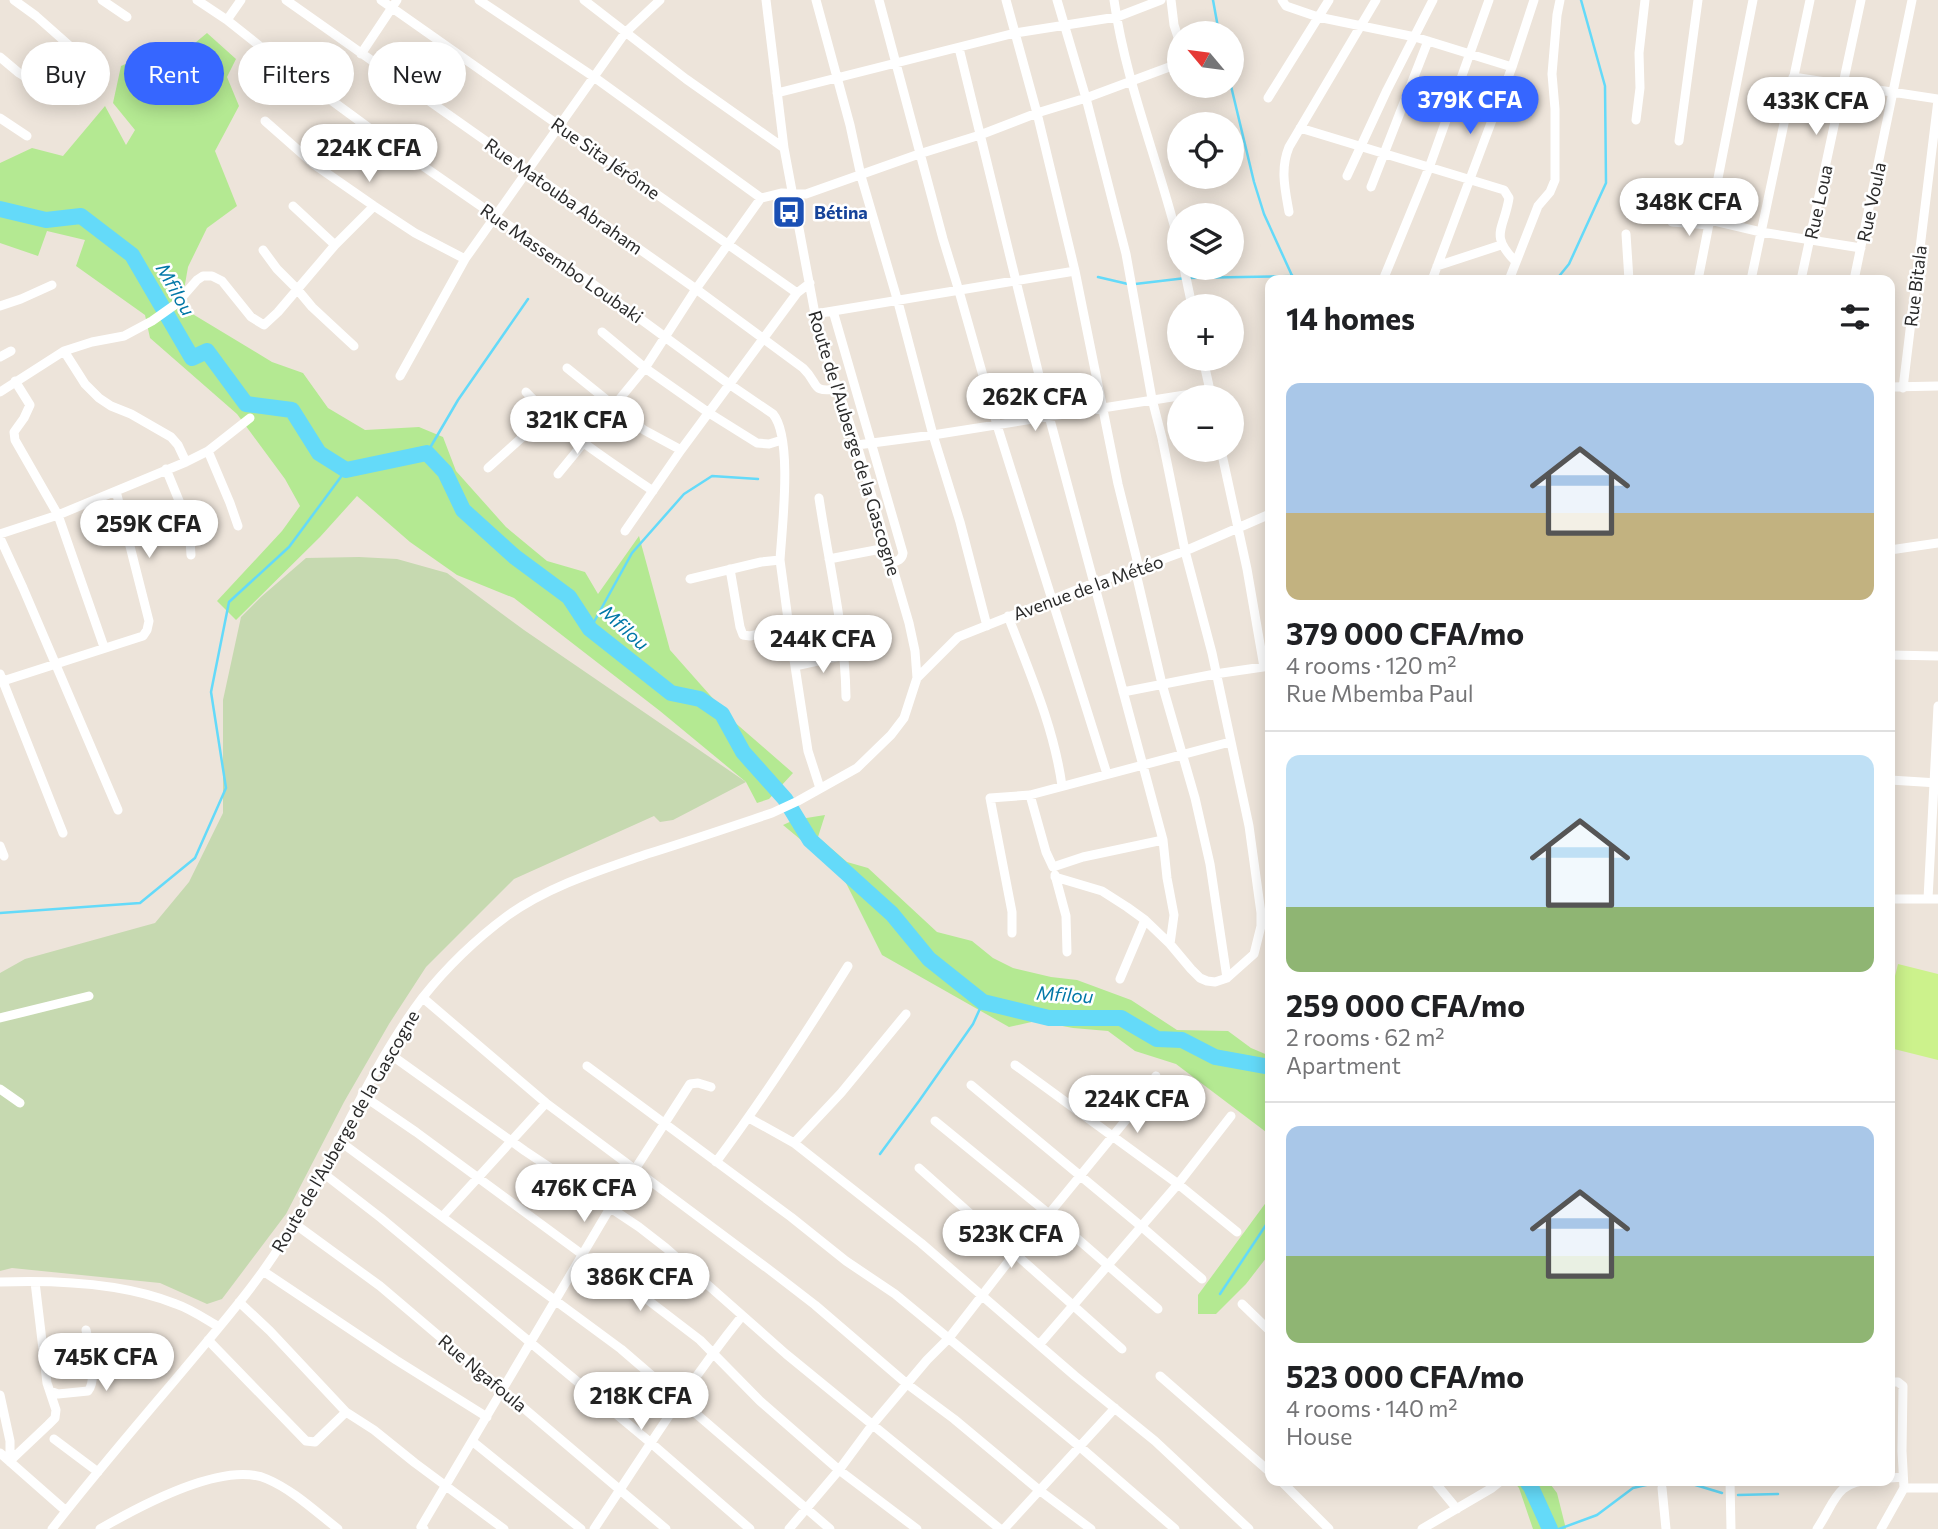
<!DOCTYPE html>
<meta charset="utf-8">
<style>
:root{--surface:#fff;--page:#f6f6f6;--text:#202124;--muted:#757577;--line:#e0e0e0;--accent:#3666ff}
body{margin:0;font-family:Commissioner,sans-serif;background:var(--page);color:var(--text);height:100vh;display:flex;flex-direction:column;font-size:26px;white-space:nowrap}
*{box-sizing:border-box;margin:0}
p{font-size:23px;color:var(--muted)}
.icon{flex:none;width:38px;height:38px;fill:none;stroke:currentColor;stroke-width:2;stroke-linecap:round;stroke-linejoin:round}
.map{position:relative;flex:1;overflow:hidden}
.side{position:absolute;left:1265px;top:275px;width:630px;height:1211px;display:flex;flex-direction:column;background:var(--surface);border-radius:14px;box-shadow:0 4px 18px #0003}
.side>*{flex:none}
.banner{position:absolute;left:21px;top:42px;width:665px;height:63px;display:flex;gap:14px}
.needle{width:46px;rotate:299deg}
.fabs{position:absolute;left:1167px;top:21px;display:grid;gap:14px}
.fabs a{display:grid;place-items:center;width:77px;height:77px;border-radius:50%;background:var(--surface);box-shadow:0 4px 18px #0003;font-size:35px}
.price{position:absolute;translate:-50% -60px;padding:0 16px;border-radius:24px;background:#fff;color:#222;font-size:23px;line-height:46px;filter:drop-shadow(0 2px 4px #0008)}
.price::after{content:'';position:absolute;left:50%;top:42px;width:21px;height:16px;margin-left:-10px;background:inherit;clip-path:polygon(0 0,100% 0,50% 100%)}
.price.current{background:var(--accent);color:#fff}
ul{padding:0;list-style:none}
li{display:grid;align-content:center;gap:14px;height:371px;padding:0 21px}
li+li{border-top:2px solid var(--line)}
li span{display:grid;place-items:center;height:217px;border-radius:14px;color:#555}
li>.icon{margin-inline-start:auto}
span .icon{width:126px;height:126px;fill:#fffc;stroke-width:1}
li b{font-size:30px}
h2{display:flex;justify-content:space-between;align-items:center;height:84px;padding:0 21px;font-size:30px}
.pill{padding:0 24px;border-radius:32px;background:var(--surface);box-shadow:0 4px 18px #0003;font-size:24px;line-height:63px}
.pill.current{background:var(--accent);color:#fff}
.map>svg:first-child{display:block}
.green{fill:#b4e992}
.cemetery{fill:#c6d9b0}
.pitch{fill:#ccf28c}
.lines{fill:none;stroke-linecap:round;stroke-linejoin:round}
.stream{stroke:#64daf9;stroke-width:2.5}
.river{stroke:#64daf9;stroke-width:16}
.minor{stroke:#fff;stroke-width:9}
.labels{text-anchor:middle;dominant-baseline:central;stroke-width:5;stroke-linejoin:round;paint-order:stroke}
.street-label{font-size:18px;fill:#2a2a2a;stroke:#fff}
.transit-label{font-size:18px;font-weight:bold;fill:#164399;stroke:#fff;text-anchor:start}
.water-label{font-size:19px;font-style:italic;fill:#0177a7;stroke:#fff}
</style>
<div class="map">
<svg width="1938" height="1529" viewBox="0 0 1938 1529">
<rect width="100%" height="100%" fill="#ede4da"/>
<path class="green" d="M207,33L236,59L227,77L239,106L215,151L237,206L207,228L188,267L181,307L272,362L303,373L328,408L365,430L419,427L443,437L456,471L506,527L547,561L585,572L598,594L639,536L670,650L732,720L793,773L769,799L757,803L746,782L660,711L514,598L457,575L410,542L357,496L320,537L236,620L217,601L282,531L300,506L285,479L237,414L150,338L145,315L76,266L85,240L47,231L38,256L0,243V163L32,148L63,156L105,106L126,145L135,130L113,103L121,66L153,52L172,62Z
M825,815L818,837L847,862L868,868L937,932L972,941L993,958L1013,968L1051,977L1077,980L1131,1000L1177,1030L1228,1031L1251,1048L1270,1056V1135L1176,1064L1135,1051L1108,1031L1073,1028L1036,1021L1009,1027L882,955L841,873L783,825L794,820Z
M1270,1197V1253L1246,1284L1216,1314H1198V1295Z
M1513,1481H1548L1557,1493L1566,1529H1533L1519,1488Z"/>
<path class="cemetery" d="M359,557L397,559L447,573L524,630L746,782L673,820L660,822L654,816L514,879L426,967L389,1024L344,1102L286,1214L222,1299L207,1304L160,1283L12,1268L0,1271V973L25,959L155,923L189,882L223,813V700L241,617L261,597L306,558Z"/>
<path class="pitch" d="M1898,964L1938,974V1060L1890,1048V996Z"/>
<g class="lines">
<path class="stream" d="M1213,0L1219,33
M1231,86L1254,182L1264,214L1294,280
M1098,277L1128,284
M1556,280L1569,264L1606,183L1605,86L1581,0
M1135,284L1186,278L1293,276
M427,453L458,400L528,299
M590,629L632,553L684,494L712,476L758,479
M0,913L140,903L195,858L226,788L211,692L229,602L289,547L346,470
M880,1154L919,1101L973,1024L983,1002
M1220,1294L1270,1219
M1679,1480L1722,1493
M1738,1495L1778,1494
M1559,1529L1597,1515L1633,1488L1667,1480"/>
<path class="river" d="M0,209L46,220L81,216L132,255L192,358L207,351L246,404L292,410L319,453L346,470L427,453L445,472L463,510L515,557L569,597L590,629L671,693L700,699L722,714L743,752L785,799L810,840L892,914L929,959L983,1002L1049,1018H1121L1157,1039L1182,1040L1215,1057L1270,1067
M1526,1480L1531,1487L1550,1529"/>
<path class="minor" d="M14,0L36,16L71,47
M102,0L127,17
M197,0L227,20L286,67L384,139L582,276L729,384L773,414C793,438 782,527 780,560
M286,0L696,289L803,368C820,384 810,393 837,389
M381,0L797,293
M479,0L594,77L761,198
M584,0L686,79L784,148
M816,0L850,125L861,176L898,302L933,435L960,522L987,626
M879,0L943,239L959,291L997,425L1107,774
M1006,0L1037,113L1075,271L1118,484L1139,568
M1114,0C1126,85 1160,165 1180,248
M1171,0L1174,25L1180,43
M1282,0L1286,6L1318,17L1415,37L1512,67
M227,20L241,0
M959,48L1049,416L1163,840L1167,878L1174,915L1170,944
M361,54L397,0
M0,57L19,73L54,95
M1793,77L1938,99
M777,93L1015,33L1117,17L1161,0
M1268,98L1329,0
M0,118L27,136
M1636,120L1640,88L1639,53L1645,0
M265,121L315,165L374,206L415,233L465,259
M1300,128L1504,190L1509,198C1504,230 1489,234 1515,261
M1679,141L1698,0
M1347,176L1387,90L1433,0
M1371,187L1428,41
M293,206L335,245
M1289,212C1285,189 1280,169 1289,147L1376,0
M1710,220L1761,232L1861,248
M1672,222L1709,225
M1626,234L1629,280
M263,250L277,269L297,289L312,307L354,346
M1437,266L1501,245
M1184,268L1192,306
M1383,280L1429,168L1489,0
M1432,280L1512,67L1534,0
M1509,280L1538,206L1550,192L1555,180V109L1552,74L1557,15L1560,0
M1698,280L1753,0
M1751,280L1810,0
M1801,280L1861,0
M1854,280L1912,0
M0,306L21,299L52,285
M833,311L903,553C902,560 897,561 891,563
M815,314L1075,271
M602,332L645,368L709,413L757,443L769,444L782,440
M64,351L85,384L99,398L111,406L131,414L171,437L178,445L186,462
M0,357L11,351
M1203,359L1211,395
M567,368L644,430L681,450
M400,376L465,259L625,33L660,0
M15,381L30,405L24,418L14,432L15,440L58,515L104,647
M1890,387L1938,386
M1903,388L1938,100
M0,392L64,351L92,342L124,336L152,321L176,304L197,280L203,276H212L222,281L251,317L264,325L278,312L335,245L374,206
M526,392C563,432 609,461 653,491
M857,445L933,435L1210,391
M1221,450L1247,569L1264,667
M208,451L230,503L238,526
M488,468L547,415
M166,469L189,525L191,555
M558,474L645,368L696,289L761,198L782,193L806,194L919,154L980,135L1037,113L1086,98L1180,63
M819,498C829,565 845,629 846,697
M625,531L681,450L797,293L810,283
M0,534L58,515L186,462L208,451L250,418
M0,538L23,588L118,810
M1890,550L1938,543
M829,559L886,548
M730,569L740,627L743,635L750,636L789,627
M1135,569L1162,684L1195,798L1210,864L1227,978
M690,579L761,562L780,560L789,627L808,751L820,788
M1008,616C1029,671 1054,727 1062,786
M1890,655L1938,656
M795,666L845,655
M0,674L63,833
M917,678L958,637L1094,583L1139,568L1185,551L1270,514
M0,682L143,636L147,630L149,621L116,491
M1123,692L1215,674L1270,666
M1890,780L1938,783
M1030,795L1046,852L1053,867L1083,857L1163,840
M0,846L4,856
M1055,875L1066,916L1067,952
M1055,877L1102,891L1127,907L1145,920L1170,944L1191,969L1200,978L1207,981L1215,982L1227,978L1254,954L1261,926V913L1249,826L1212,653L1185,551L1162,438L1152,399L1126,254L1086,98L1057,0
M1890,899H1938
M1928,899L1938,706
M1012,933V912L990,798L1030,795L1230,742
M1120,979L1145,920
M423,998L546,1103L767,1268L815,1305L907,1384L954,1419L1039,1490L1091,1529
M0,1018L89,996
M387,1052L525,1151L639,1227L666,1248L786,1354L1000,1529
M1015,1065L1178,1184L1237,1232
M587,1066L791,1217L846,1261L895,1294L1079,1446L1175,1529
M971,1085L1142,1227L1202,1279
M0,1089L20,1103
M362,1095L416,1132L583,1255L640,1294L700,1340L760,1401L839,1470L917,1529
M749,1118L794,1143L921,1243L1075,1376L1155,1441L1249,1529
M935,1121L1049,1214L1158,1309
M338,1140L621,1349L830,1529
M794,1143L841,1093L906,1014
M716,1162C763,1099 806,1033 848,966
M919,1168L1122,1349
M323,1173L381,1218L651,1443L750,1529
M443,1216L546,1103
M295,1224L380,1286L666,1529
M263,1271L396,1360L487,1417
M0,1282C56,1280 124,1283 176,1304C191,1309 205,1319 219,1327
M239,1302L270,1331L346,1412L374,1430L415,1463L504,1529
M1242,1304L1270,1331
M208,1340L306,1441L315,1442L346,1412
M1039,1345L1178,1184L1231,1116
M1160,1376L1270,1472
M1890,1382H1898L1903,1386L1902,1451L1904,1488
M50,1391L58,1394L88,1391C98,1380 89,1344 86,1330
M0,1395L10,1441V1462
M54,1439L98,1472
M472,1441L581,1529
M0,1453L66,1511
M11,1460L48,1425L55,1418L56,1410L47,1383L35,1282
M1890,1478L1903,1477
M1280,1480L1329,1529
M1433,1480L1457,1509
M1730,1480L1731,1529
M1662,1488L1666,1529
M52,1529C99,1468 151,1409 200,1350C222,1324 244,1298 263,1271C325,1185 359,1082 423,997C447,967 476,939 507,916C549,886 598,871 647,854C689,841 730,827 772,813L798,801L857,768L891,735L904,718L917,678L915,651L909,623L857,445L822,343L815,314L784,148L766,0
M100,1529C138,1507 224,1460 267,1479C293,1490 316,1512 338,1529
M424,1529L421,1527L610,1208L690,1084L698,1083L711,1087
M594,1529C642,1457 688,1383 742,1316
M789,1529L839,1470L873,1424L927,1360L949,1338L1015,1253L1030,1237L1130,1115L1156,1076
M1004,1529L1115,1408
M1422,1529L1492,1488L1502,1480
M1817,1529C1835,1503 1835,1481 1872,1480
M1881,1529L1904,1488H1938"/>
</g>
<defs>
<symbol id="bus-square" viewBox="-11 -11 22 22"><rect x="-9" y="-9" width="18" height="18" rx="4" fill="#1a4fb4" stroke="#fff"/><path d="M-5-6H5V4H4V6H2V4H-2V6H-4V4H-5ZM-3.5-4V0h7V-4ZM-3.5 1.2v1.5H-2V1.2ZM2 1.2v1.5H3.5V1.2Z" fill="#fff"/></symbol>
</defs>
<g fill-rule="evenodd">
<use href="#bus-square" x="770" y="193" width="38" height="38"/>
</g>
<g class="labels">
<g class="street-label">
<text transform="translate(606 158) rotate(35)">Rue Sita Jérôme</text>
<text transform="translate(564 196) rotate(35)">Rue Matouba Abraham</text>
<text transform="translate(1818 202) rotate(-78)">Rue Loua</text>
<text transform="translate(1871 202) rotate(-78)">Rue Voula</text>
<text transform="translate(562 263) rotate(35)">Rue Massembo Loubaki</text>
<text transform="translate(1915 286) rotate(-83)">Rue Bitala</text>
<text transform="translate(855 443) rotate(73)">Route de l'Auberge de la Gascogne</text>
<text transform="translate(1088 587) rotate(-20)">Avenue de la Météo</text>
<text transform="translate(345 1131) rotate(-60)">Route de l'Auberge de la Gascogne</text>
<text transform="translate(483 1373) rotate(40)">Rue Ngafoula</text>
</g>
<g class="transit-label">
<text x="814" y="212">Bétina</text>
</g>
<g class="water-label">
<text transform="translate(176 289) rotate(60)">Mfilou</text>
<text transform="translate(625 627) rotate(42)">Mfilou</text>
<text transform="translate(1065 994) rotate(4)">Mfilou</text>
</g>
</g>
</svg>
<div class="fabs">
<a><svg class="needle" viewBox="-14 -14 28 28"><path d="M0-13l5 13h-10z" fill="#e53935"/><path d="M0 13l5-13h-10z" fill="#757577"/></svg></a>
<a><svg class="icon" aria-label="locate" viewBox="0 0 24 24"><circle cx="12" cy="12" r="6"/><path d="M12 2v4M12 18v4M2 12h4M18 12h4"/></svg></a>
<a><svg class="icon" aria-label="layers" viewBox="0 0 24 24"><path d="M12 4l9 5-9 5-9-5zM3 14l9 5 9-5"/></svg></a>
<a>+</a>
<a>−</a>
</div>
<b class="price current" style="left:1470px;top:136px">379K CFA</b>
<b class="price" style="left:1816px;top:137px">433K CFA</b>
<b class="price" style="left:369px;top:184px">224K CFA</b>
<b class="price" style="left:1689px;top:238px">348K CFA</b>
<b class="price" style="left:1035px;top:433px">262K CFA</b>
<b class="price" style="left:577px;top:456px">321K CFA</b>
<b class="price" style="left:149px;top:560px">259K CFA</b>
<b class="price" style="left:823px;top:675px">244K CFA</b>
<b class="price" style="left:1137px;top:1135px">224K CFA</b>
<b class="price" style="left:584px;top:1224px">476K CFA</b>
<b class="price" style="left:1011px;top:1270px">523K CFA</b>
<b class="price" style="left:640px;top:1313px">386K CFA</b>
<b class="price" style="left:106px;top:1393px">745K CFA</b>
<b class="price" style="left:641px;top:1432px">218K CFA</b>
<div class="banner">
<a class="pill">Buy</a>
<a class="pill current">Rent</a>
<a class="pill">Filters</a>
<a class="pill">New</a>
</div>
<section class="side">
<h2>14 homes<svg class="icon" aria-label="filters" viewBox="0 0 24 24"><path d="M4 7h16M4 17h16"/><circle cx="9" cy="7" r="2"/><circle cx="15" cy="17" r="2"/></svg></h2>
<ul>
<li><span style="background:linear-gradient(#a9c7e8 60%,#c2b280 0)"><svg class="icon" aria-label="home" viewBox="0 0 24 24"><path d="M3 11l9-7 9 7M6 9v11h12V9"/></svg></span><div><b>379 000 CFA/mo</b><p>4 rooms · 120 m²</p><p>Rue Mbemba Paul</p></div></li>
<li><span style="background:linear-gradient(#bfe0f5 70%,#8fb573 0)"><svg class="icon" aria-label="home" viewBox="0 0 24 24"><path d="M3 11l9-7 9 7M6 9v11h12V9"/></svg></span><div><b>259 000 CFA/mo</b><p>2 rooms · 62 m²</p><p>Apartment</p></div></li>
<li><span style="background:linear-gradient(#a9c7e8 60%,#8fb573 0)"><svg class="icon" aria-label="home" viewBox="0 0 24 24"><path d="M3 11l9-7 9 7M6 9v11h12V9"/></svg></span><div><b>523 000 CFA/mo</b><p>4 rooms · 140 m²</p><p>House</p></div></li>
</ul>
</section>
</div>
